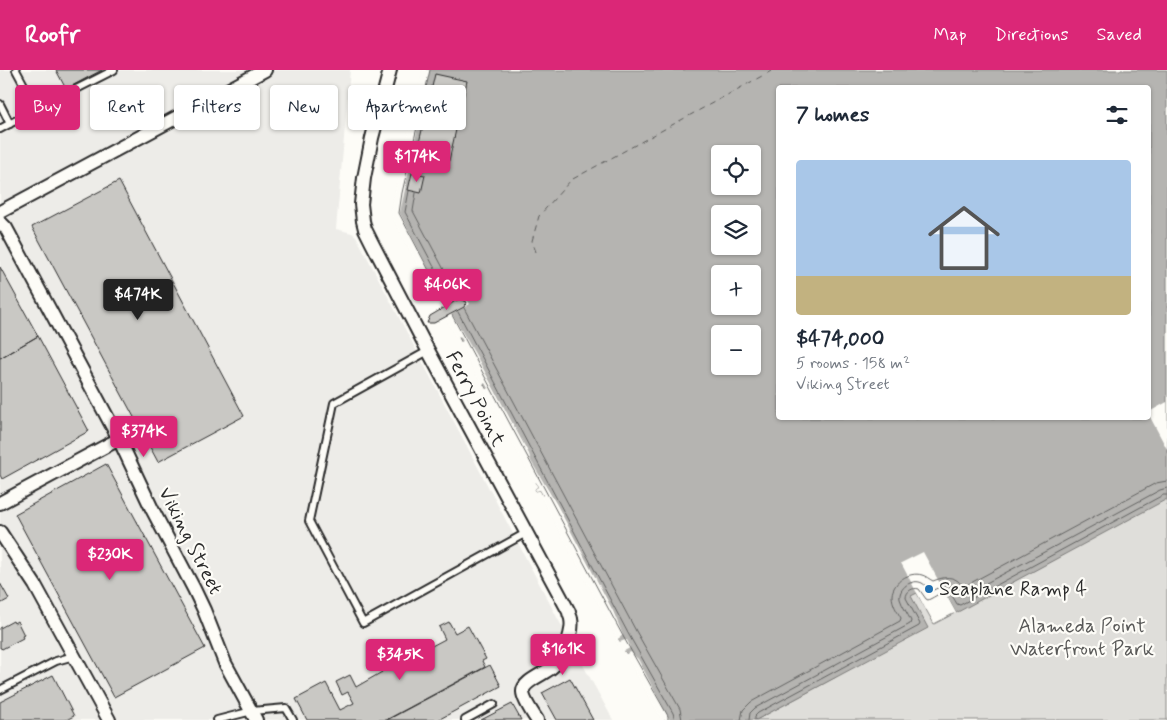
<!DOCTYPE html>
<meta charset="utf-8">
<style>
:root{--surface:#fff;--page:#f6f6f7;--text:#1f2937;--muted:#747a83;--accent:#db2777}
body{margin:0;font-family:Mynerve,sans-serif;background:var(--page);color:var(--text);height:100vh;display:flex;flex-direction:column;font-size:19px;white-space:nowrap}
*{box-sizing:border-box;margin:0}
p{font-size:16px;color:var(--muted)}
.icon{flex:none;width:28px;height:28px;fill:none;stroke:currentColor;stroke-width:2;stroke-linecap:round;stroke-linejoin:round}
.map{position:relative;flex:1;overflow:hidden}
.sheet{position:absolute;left:776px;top:15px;width:375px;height:335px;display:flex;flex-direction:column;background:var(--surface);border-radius:5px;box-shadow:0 1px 4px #0004}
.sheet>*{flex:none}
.banner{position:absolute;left:15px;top:15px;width:475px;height:45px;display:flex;gap:10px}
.tools{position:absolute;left:711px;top:75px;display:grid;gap:10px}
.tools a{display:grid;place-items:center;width:50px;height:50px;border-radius:5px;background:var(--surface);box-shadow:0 1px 4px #0004;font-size:25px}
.price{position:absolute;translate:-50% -42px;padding:0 11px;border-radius:5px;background:var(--accent);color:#fff;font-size:16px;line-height:32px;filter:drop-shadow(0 1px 2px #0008)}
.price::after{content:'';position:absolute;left:50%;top:30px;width:15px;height:11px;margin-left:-8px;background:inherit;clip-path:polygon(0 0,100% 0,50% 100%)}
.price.selected{background:#222;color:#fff}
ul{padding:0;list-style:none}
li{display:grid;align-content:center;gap:10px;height:265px;padding:0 20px}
li span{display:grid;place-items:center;height:155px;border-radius:5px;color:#555}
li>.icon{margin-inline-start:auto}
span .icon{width:90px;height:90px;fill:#fffc;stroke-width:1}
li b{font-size:21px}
h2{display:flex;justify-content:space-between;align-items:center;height:60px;padding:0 20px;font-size:21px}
.pill{padding:0 18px;border-radius:5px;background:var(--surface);box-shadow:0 1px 4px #0004;font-size:18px;line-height:45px}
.pill.selected{background:var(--accent);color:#fff}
header{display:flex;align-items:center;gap:30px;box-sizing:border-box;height:70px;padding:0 25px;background:var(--accent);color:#fff}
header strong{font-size:24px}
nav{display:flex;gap:28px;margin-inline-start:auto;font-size:18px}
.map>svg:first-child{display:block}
.built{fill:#edece8}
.green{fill:#dfdeda;stroke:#858482}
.water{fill:#b5b4b1;stroke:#7e7d7b;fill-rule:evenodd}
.pier{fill:#fdfcf7}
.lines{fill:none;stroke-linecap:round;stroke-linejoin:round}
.shore{stroke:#626261;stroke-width:1}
.ferry{stroke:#5b5b5a;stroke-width:1;stroke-dasharray:6 5;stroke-linecap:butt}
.building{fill:#c9c8c4;stroke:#2b2b2b}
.lane-casing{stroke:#2b2b2b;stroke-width:10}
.street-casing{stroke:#2b2b2b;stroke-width:16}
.lane{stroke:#fdfcf7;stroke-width:6}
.street{stroke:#fdfcf7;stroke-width:12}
.poi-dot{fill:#1f6fb2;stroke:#fdfcf7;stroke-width:2}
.labels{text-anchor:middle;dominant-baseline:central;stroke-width:4.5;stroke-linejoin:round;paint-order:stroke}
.street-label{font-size:20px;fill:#2b2b2b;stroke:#fdfcf7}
.poi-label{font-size:20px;fill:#2b2b2b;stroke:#fdfcf7;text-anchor:start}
.park-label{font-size:20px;fill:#585857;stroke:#fdfcf7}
</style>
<header>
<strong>Roofr</strong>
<nav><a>Map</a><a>Directions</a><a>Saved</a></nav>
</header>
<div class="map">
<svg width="1167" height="650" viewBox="0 0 1167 650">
<rect width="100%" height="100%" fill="#fdfcf7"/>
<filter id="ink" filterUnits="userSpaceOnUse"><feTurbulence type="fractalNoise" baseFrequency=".02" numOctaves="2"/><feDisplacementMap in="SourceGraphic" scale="10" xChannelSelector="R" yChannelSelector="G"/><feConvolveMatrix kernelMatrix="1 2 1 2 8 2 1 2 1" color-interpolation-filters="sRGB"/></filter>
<g filter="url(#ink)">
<path class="built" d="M0,0H350L336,159L352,163L356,166L558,549L613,650H0Z"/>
<path class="green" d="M1167,379V650H756L836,607L913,516L934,554L955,543L934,502L1012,512L1064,484Z"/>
<path class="water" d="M426,0H1167V429L956,543L947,526L925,537L917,523L911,526L928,558L756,650H664L627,584H626L618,569L619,568L540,420L536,421L535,419L538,417L536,412L393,144ZM779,18H1149V348H779ZM720,84H752V116H720ZM720,144H752V176H720ZM720,204H752V236H720ZM720,264H752V296H720Z"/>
<path class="pier" d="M423,0H430L400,143L447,235L465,226L470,234L452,244L478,289L529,384L531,391L557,435L613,541L623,565L618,569L620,572L625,570H627L629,574L630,578L624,581L626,584L631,582L638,589L670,650H662L627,587L624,585L622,581V579L615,570L616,567L541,427L543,425L540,420L536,421L535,419L538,417L536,412L534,413L484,320H485L488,318L485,313L481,315L479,309L477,307L464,281V279H462L459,273L463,271L460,266L456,268L439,235L442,232L439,227L435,229L433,222L426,211L423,204H424L422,200H420L391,145L395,121Z
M1167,332V379L1149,345V342Z
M923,482L956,543L954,544L946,529L926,540L901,493Z"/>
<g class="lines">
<path class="shore" d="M430,0L402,123L399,143L447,235
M409,121L405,142L452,231
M416,123L413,141L459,228
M464,238L636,561L680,639L682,650
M458,242L629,565L673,643L675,650
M452,245L624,568L668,646V650
M741,650L743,640L751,632L900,551L901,548C897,541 892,534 892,525C893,512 909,501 922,505C926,506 929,509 933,511C941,508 950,505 958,511C960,513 962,515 965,516L1156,413L1167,411
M749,650L750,643L755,638L910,554L911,551C908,544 902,536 900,529C898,518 912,508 922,513C926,515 928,519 931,521C945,515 950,510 960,526H962L1160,420L1167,418
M755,650V646L758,643L919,556L920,554L906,528C906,521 913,517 919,519L926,529L928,530C945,522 946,514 957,534L960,535L1163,425H1167"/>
<path class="ferry" d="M536,182L532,171L539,146L571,110L773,0"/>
</g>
<path class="building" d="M56,0H102L66,19Z
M435,4L467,11L448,95L416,87L417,80H415L416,76L418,77Z
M412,103L425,105L421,123L408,120Z
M119,111L244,346L158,392L32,157Z
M0,197L38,266L0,288Z
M459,229L467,232L464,237L434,253H427L430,246Z
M38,266L89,361L2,409L0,405V288Z
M106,394L205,578L114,627L15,444Z
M0,513L9,529L0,534Z
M13,551L14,553L17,551L24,565L22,566L23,568L2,579L1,578H0V558Z
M449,552L455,563L468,556L486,589L482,591L485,597L386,650H307L296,629L326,613L340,640L354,633L348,622L342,625L336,612L350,605L356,617L382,602L376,591L392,582L398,594L403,591L397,579L405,575L411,587L445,569L439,557Z
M490,595L501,616L438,650H387Z
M53,605L74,646L66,650H0V632Z
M570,608L593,650H557L542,623Z
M512,634L521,650H481Z"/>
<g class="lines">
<defs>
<path id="lane" d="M0,34L10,54
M37,39L114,0
M0,59L37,39L16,0
M428,281L334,333L309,451L363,553L526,463
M0,620L56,591L74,586
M217,650L252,641L286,638L293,650
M465,650L494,634"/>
<path id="street" d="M390,0L372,68L364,108L361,134L363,151L365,159L372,173L423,271L569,542C569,545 571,547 571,549C574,563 562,590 551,598C544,604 522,612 523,622C523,629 533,644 537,650
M0,142L265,0
M0,152L6,158L119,369L152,439L194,519L204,540L225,593L256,650
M0,433L119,369
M0,462L35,515L109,650"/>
</defs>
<use href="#lane" class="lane-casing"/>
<use href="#street" class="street-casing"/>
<use href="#lane" class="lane"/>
<use href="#street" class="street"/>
</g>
</g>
<circle class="poi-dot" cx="929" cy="519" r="5"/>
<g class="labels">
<g class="street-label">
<text transform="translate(475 329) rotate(62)">Ferry Point</text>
<text transform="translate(190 471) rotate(63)">Viking Street</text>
</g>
<g class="poi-label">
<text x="939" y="519">Seaplane Ramp 4</text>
</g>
<g class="park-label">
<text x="1082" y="556">Alameda Point<tspan x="1082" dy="23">Waterfront Park</tspan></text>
</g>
</g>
</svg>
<div class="tools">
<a><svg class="icon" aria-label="locate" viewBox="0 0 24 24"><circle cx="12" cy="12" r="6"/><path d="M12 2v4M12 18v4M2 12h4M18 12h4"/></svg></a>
<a><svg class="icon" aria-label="layers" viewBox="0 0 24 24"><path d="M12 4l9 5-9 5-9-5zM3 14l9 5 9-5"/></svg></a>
<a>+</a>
<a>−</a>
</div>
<b class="price" style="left:417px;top:113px">$174K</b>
<b class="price" style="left:447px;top:241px">$406K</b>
<b class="price selected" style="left:138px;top:251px">$474K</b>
<b class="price" style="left:144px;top:388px">$374K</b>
<b class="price" style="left:110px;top:511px">$230K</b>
<b class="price" style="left:563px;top:606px">$161K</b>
<b class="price" style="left:400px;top:611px">$345K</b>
<div class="banner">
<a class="pill selected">Buy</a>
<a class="pill">Rent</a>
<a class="pill">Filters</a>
<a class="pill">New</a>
<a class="pill">Apartment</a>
</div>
<section class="sheet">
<h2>7 homes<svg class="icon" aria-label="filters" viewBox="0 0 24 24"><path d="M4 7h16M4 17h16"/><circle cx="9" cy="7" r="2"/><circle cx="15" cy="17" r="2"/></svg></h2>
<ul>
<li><span style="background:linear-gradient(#a9c7e8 75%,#c2b280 0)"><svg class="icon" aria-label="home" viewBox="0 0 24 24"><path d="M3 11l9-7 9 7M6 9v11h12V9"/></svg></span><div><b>$474,000</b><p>5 rooms · 158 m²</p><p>Viking Street</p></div></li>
</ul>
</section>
</div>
